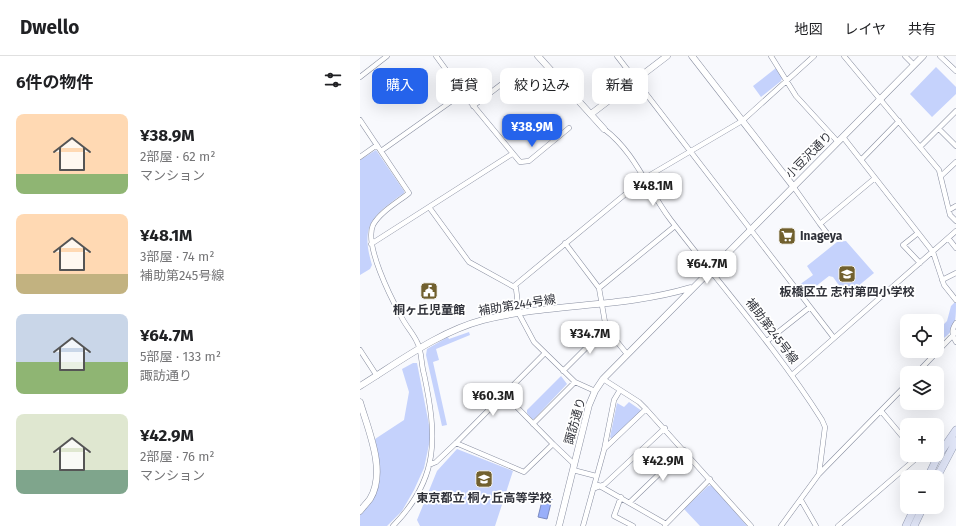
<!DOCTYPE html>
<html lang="ja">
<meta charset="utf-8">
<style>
:root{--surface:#fff;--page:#f6f6f6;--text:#202124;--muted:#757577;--line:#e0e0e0;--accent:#2563eb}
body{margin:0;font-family:"Fira Sans","Noto Sans JP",sans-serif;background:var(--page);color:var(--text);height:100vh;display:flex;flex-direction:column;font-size:15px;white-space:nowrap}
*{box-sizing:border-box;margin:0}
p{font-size:13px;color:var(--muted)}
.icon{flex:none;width:22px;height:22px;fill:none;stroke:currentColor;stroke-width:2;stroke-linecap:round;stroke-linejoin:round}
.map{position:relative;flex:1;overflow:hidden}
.details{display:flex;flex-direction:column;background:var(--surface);width:360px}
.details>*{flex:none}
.hud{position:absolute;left:12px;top:12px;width:380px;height:36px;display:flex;gap:8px}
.tools{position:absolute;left:540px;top:258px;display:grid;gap:8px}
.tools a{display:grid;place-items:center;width:44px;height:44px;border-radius:8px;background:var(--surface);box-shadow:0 4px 16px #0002;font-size:20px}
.price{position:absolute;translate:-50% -34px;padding:0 9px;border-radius:8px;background:#fff;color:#222;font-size:13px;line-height:26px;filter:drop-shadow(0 1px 2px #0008)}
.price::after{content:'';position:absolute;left:50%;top:24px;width:12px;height:9px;margin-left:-6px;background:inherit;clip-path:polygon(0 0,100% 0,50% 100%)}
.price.on{background:var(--accent);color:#fff}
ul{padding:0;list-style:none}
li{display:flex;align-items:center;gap:12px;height:100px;padding:0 16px}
li span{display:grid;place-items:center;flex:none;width:112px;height:80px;border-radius:8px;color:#555}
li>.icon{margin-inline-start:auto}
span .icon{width:48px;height:48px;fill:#fffc;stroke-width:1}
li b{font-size:17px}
h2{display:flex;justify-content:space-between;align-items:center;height:48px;padding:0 16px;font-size:17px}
.pill{padding:0 14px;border-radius:8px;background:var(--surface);box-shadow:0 4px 16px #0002;font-size:14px;line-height:36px}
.pill.on{background:var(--accent);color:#fff}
header{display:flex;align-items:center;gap:24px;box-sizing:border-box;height:56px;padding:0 20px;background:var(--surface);border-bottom:1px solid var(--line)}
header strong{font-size:19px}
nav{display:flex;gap:22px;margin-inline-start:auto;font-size:14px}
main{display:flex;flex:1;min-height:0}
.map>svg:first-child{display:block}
.green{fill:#c5d2fc}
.water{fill:#99affa;stroke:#7a8ac0}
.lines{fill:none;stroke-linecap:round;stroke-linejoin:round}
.street-casing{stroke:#888ea0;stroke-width:5.5}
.secondary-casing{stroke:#888ea0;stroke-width:7}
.primary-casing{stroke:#969db2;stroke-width:8}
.street{stroke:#fff;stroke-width:4.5}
.secondary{stroke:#fff;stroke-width:6}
.primary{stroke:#e1e6f8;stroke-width:7}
.labels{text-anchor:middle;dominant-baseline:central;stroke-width:3.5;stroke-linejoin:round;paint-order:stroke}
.street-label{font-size:12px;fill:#30323a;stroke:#fff}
.poi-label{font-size:12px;font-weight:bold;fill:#30323a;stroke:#fff}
</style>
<header>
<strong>Dwello</strong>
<nav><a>地図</a><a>レイヤ</a><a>共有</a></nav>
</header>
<main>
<section class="details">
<h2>6件の物件<svg class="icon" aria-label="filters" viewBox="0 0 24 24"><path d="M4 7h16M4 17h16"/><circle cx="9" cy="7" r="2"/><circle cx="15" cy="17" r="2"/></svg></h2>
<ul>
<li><span style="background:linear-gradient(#ffd9b3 75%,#8fb573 0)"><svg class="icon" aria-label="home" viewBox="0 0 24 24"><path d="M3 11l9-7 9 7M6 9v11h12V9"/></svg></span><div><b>¥38.9M</b><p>2部屋 · 62 m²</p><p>マンション</p></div></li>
<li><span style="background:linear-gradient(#ffd9b3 75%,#c2b280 0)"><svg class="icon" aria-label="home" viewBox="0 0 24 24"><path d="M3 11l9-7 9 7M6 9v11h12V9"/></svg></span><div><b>¥48.1M</b><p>3部屋 · 74 m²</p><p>補助第245号線</p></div></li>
<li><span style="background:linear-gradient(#c9d6e8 60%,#8fb573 0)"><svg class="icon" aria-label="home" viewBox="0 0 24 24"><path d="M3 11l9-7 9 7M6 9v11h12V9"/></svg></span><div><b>¥64.7M</b><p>5部屋 · 133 m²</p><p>諏訪通り</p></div></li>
<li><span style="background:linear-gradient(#dfe7d0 70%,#7fa58c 0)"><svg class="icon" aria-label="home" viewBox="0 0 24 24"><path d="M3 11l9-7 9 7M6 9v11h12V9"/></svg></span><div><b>¥42.9M</b><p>2部屋 · 76 m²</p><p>マンション</p></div></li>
</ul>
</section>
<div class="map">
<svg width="596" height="470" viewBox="0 0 596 470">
<rect width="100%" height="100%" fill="#f8f9fd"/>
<path class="green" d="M576,11L596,31V38L572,61L550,38Z
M416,12L422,22L421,25L401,41L393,30Z
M16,94L44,135V137C12,160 0,169 12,209L10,213L0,219V104Z
M486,185L514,217L492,235H483L473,221L469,220L446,238L439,229L453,219L447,210L477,186Z
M596,245C596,264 596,275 581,284L577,283L578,274L587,265L591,250Z
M109,276L110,279L76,293L79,304L73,306L87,369L82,370L66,299L67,293L88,281L89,283Z
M53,307H57L71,379L64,412L54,434L42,455L27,470H0V459C25,433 21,416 15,383L44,364L49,336L42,313Z
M201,320L207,328L174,363H172L167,357V354Z
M269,346L282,355L252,383L250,381L257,347L264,351Z
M97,393L153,415L135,470H60L57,464L77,415Z
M352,429L387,470H340L324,453L348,430Z"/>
<path class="water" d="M183,441L192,443L187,463L178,461Z"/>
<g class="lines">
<defs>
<path id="street" d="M76,0L103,37L160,106L169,105L209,72
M257,0L474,282
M411,0L436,40L478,86
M484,0L579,114L590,159L596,165
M545,0L554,9
M580,0L596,15
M0,21L27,0
M113,50L155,18L166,27
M0,64L49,137C38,146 20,156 13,169C4,189 31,242 41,260C45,269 53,277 57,286C62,294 61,309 64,318C77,380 80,422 33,470
M244,73C275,96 288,134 310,163C361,230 417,293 462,364L465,371L459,418
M579,73L596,90
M483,81L573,196L584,229L596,244
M560,91L596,55
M21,95L103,37
M0,101L17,89
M501,104L539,65
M581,120L596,106
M433,130L460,168L515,122
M69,151L109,206L156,232L159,258L174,286L215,326L235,335
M589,154L596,150
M460,168L470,181
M558,177L543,189L560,207
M588,182L596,192
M205,187L239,232L246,272L267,298
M11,188L152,98
M582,224L596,217
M154,230L285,122L382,65L454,0
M239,232L315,170
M596,267C591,274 592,279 596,286
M407,285L450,251
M0,294L17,320
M203,315L246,272
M557,317L596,276
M432,319L596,175
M243,323L279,346L286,353L391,470
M144,338L193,388L214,408
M521,355L547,386
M173,368L215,326
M96,387L164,416L193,388
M244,393L286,353
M69,409L76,406L96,387L185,297
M213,414L236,420
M238,429L306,468
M233,433L245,428L305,372
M261,441L254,460L273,470
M441,444L456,470
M270,446L324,394
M305,469L350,423
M223,470L244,394L254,344L260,334
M421,470L459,418L547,328
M478,470L559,400H578"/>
<path id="secondary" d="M178,0L244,73
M332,0L433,130
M231,58L307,0
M0,330C39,306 78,276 123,264C191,247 263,252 330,232
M0,346C8,374 27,415 10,443C7,447 3,451 0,455
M199,470L229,349L235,335L243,323L563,0"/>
<path id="primary" d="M568,421L578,400L596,374
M577,421L596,385
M546,470L555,451
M554,470L563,451"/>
</defs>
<use href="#street" class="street-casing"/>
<use href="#secondary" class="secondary-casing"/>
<use href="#primary" class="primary-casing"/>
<use href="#street" class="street"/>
<use href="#secondary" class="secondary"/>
<use href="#primary" class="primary"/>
</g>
<defs>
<symbol id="supermarket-square" viewBox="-11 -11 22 22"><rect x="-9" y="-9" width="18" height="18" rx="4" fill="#71602e" stroke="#fff"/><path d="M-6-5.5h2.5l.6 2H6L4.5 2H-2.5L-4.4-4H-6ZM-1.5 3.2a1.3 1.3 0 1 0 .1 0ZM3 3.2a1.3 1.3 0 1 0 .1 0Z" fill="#fff"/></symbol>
<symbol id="school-square" viewBox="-11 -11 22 22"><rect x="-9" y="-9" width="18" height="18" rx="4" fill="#71602e" stroke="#fff"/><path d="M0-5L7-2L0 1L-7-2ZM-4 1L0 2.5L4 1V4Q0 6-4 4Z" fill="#fff"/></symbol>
<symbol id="civic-square" viewBox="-11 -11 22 22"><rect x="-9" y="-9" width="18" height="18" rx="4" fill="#71602e" stroke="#fff"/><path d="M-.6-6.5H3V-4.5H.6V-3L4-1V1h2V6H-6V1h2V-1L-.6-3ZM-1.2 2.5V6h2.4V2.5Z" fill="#fff"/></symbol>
</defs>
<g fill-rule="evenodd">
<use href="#supermarket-square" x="417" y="170" width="20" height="20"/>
<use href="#school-square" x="477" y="208" width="20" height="20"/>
<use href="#civic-square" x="59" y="225" width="20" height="20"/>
<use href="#school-square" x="114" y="413" width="20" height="20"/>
</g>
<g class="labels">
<g class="street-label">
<text transform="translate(449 99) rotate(-45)">小豆沢通り</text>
<text transform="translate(157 249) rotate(-9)">補助第244号線</text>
<text transform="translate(412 275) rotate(53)">補助第245号線</text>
<text transform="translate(215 365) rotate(-74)">諏訪通り</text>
</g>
<g class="poi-label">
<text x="440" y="180" text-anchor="start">Inageya</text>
<text x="487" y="236">板橋区立 志村第四小学校</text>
<text x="69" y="254">桐ヶ丘児童館</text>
<text x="124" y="442">東京都立 桐ヶ丘高等学校</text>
</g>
</g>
</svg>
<div class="tools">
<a><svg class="icon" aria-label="locate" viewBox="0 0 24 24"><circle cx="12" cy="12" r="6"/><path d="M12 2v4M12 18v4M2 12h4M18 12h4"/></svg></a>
<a><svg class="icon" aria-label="layers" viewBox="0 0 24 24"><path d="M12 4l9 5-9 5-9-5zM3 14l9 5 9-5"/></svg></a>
<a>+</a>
<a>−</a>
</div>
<b class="price on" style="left:172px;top:92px">¥38.9M</b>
<b class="price" style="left:293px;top:151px">¥48.1M</b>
<b class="price" style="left:347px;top:229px">¥64.7M</b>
<b class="price" style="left:230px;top:299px">¥34.7M</b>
<b class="price" style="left:133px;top:361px">¥60.3M</b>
<b class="price" style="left:303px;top:426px">¥42.9M</b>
<div class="hud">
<a class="pill on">購入</a>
<a class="pill">賃貸</a>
<a class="pill">絞り込み</a>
<a class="pill">新着</a>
</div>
</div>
</main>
